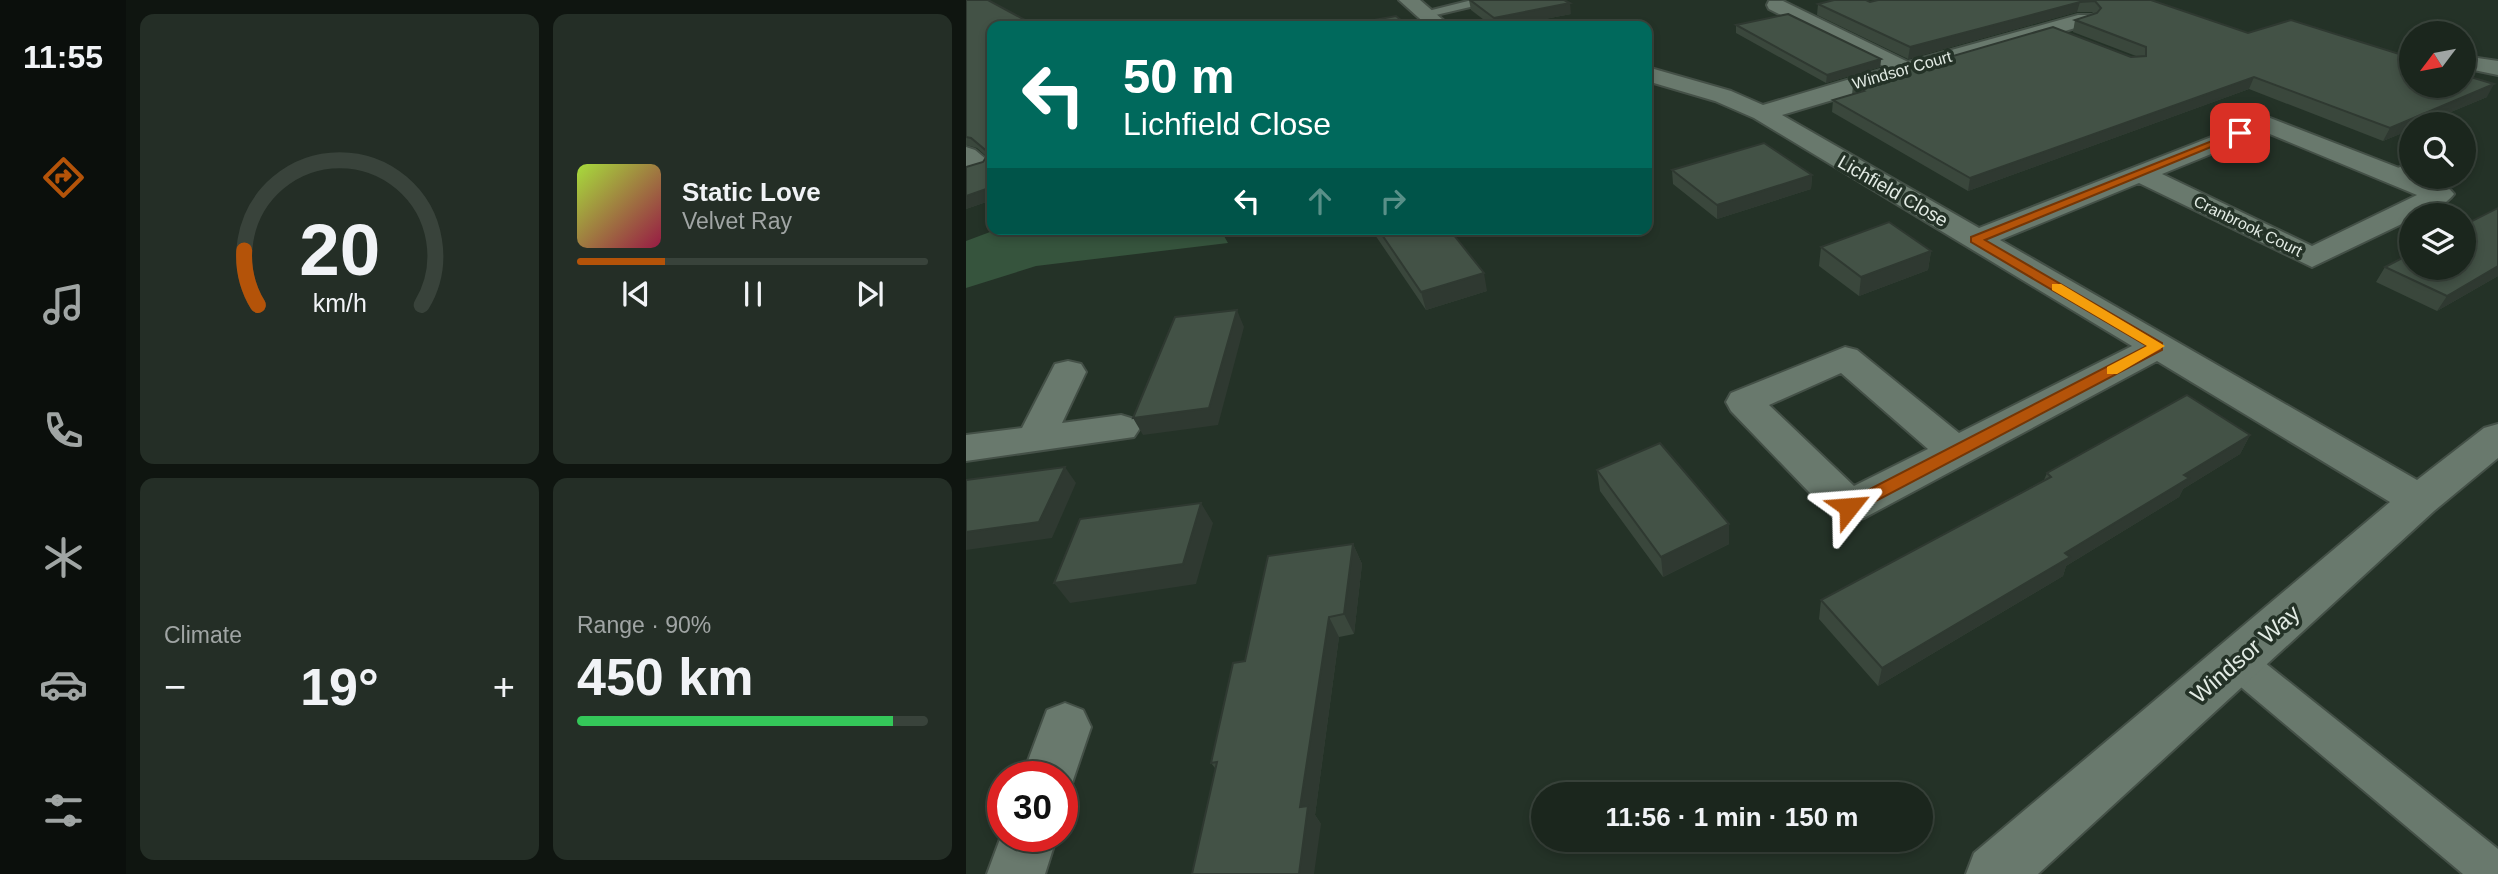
<!DOCTYPE html>
<meta charset="utf-8">
<style>
:root{--surface:#1b261d;--page:#242e26;--text:#f1f3f6;--muted:#a0a5a4;--line:#39433b;--accent:#b45309}
body{margin:0;font-family:Helvetica,sans-serif;background:var(--page);color:var(--text);height:100vh;display:flex;flex-direction:column;font-size:26px;white-space:nowrap}
*{box-sizing:border-box;margin:0}
p{font-size:23px;color:var(--muted)}
.icon{flex:none;width:38px;height:38px;fill:none;stroke:currentColor;stroke-width:2;stroke-linecap:round;stroke-linejoin:round}
.map{position:relative;flex:1;overflow:hidden}
.drawer{display:flex;flex-direction:column;gap:14px;padding:14px;background:#0f1510;width:840px}
.drawer>*{flex:none}
.top-card{position:absolute;left:21px;top:21px;width:665px;height:214px;border-radius:14px;box-shadow:0 4px 10px #0003,0 0 0 2px var(--line);background:#00695c;color:#fff;overflow:hidden}
.needle{width:46px;rotate:238deg}
.buttons{position:absolute;left:1433px;top:21px;display:grid;gap:14px}
.buttons a{display:grid;place-items:center;width:77px;height:77px;border-radius:50%;background:var(--surface);box-shadow:0 4px 10px #0003,0 0 0 2px var(--line);font-size:35px}
.speed{position:absolute;left:21px;top:761px;display:flex;gap:14px;font-size:35px;font-weight:700;text-align:center}
.speed>*{display:grid;place-content:center;width:91px;height:91px;border-radius:50%;background:var(--surface);box-shadow:0 4px 10px #0003,0 0 0 2px var(--line);line-height:1}
.speed .limit{border:10px solid #d22;background:#fff;color:#111}
.pin{position:absolute;display:grid;place-items:center;width:60px;height:60px;color:#fff;margin:-30px;border-radius:14px;box-shadow:0 4px 10px #0006}
.me{position:absolute;width:77px;margin:-38px;rotate:62deg;stroke-linejoin:round;filter:drop-shadow(0 0 5px #0008)}
.turn{display:flex;align-items:center;gap:24px;height:147px;padding:0 21px;font-size:32px}
.turn .icon{width:91px;height:91px;stroke-width:2.5}
.turn b{display:block;font-size:49px;line-height:60px}
.lanes{display:flex;align-items:center;height:66px;padding:0 21px;background:#0003;justify-content:center;gap:35px;direction:ltr}
.lanes .off{opacity:.35}
.big{font-size:52px;font-weight:700;line-height:1.1}
.drawer .widget{flex:1;display:flex;flex-direction:column;justify-content:center;gap:10px;min-width:0;padding:0 24px;border-radius:14px;background:var(--page)}
.drawer .dial{align-items:center;gap:0}
.dial svg{height:182px;overflow:visible;fill:none;stroke:var(--line);stroke-width:7;stroke-linecap:round;text-anchor:middle}
.dial text{fill:var(--text);stroke:none}
.song{display:flex;align-items:center;gap:21px}
.cover{width:84px;height:84px;border-radius:10px;background:linear-gradient(135deg,hsl(80 70% 55%),hsl(340 70% 35%))}
.played{height:7px;border-radius:4px;background:linear-gradient(90deg,var(--accent) 25%,var(--line) 25%)}
.keys{display:flex;justify-content:space-around;direction:ltr}
.heat{display:flex;justify-content:space-between;align-items:center;font-size:38px;direction:ltr}
.charge{height:10px;border-radius:5px;background:linear-gradient(90deg,#34c759 90%,var(--line) 0)}
.drawer .tiles{flex:1;display:grid;gap:14px;grid-template-columns:repeat(2,1fr)}
.trip{position:absolute;left:565px;top:782px;width:402px;height:70px;border-radius:35px;background:var(--surface);box-shadow:0 4px 10px #0003,0 0 0 2px var(--line);font-weight:700;line-height:70px;text-align:center}
main{display:flex;flex:1;min-height:0}
.tabs{display:flex;flex-direction:column;width:126px;justify-content:space-around;align-items:center;background:#0b0f0c;color:var(--muted)}
.tabs .icon{width:49px;height:49px}
.tabs .current{color:var(--accent)}
.tabs b{font-size:32px;color:var(--text)}
.map>svg:first-child{display:block}
.green{fill:#36543d}
.lines{fill:none;stroke-linecap:round;stroke-linejoin:round}
.service-casing{stroke:#445047;stroke-width:4}
.minor-casing{stroke:#445047;stroke-width:4}
.service{fill:#69796d;fill-rule:evenodd}
.minor{fill:#69796d;fill-rule:evenodd}
.wall{fill:#3a473c}
.shaded-wall{fill:#2f3931}
.building{fill:#435246;stroke:#2f3931;stroke-width:2}
.route{fill:#b45309;stroke:#753606;stroke-width:2}
.slow{fill:#f59e0b}
.labels{text-anchor:middle;dominant-baseline:central;stroke-width:7;stroke-linejoin:round;paint-order:stroke}
.far-street-label{font-size:16px;fill:#e2ebe4;stroke:#243227}
.street-label{font-size:19px;fill:#e2ebe4;stroke:#243227}
.near-street-label{font-size:23px;fill:#e2ebe4;stroke:#243227}
</style>
<main>
<nav class="tabs">
<b>11:55</b>
<svg class="icon current" aria-label="directions" viewBox="0 0 24 24"><path d="M12 3l9 9-9 9-9-9zM9 14v-3h6M13 9l2 2-2 2"/></svg>
<svg class="icon" aria-label="music" viewBox="0 0 24 24"><path d="M9 18V5l10-2v13"/><circle cx="6" cy="18" r="3"/><circle cx="16" cy="16" r="3"/></svg>
<svg class="icon" aria-label="phone" viewBox="0 0 24 24"><path d="M5 4h4l2 5-3 2q2 4 5 5l2-3 5 2v4C11 20 4 13 5 4z"/></svg>
<svg class="icon" aria-label="climate" viewBox="0 0 24 24"><path d="M12 3v18M4 7l16 10M4 17L20 7"/></svg>
<svg class="icon" aria-label="car" viewBox="0 0 24 24"><path d="M5 17H2v-5l4-1 3-4h7l3 4 3 1v5h-3M9 17h6M6 11h13"/><circle cx="7" cy="17" r="2"/><circle cx="17" cy="17" r="2"/></svg>
<svg class="icon" aria-label="filters" viewBox="0 0 24 24"><path d="M4 7h16M4 17h16"/><circle cx="9" cy="7" r="2"/><circle cx="15" cy="17" r="2"/></svg>
</nav>
<section class="drawer">
<div class="tiles">
<div class="widget dial"><svg viewBox="0 0 100 80">
<path d="M14 69A42 42 0 1 1 86 69"/>
<path d="M14 69A42 42 0 0 1 8 45" stroke="#b45309"/>
<text x="50" y="56" font-size="32" font-weight="700">20</text>
<text x="50" y="72" font-size="11">km/h</text>
</svg></div>
<div class="widget">
<div class="song"><i class="cover"></i><div><b>Static Love</b><p>Velvet Ray</p></div></div>
<div class="played"></div>
<div class="keys"><svg class="icon" aria-label="previous" viewBox="0 0 24 24"><path d="M18 5L8 12l10 7zM5 5v14"/></svg><svg class="icon" aria-label="pause" viewBox="0 0 24 24"><path d="M8 5v14M16 5v14"/></svg><svg class="icon" aria-label="next" viewBox="0 0 24 24"><path d="M6 5l10 7-10 7zM19 5v14"/></svg></div>
</div>
<div class="widget"><p>Climate</p>
<div class="heat"><a>−</a><b class="big">19°</b><a>+</a></div>
</div>
<div class="widget"><p>Range · 90%</p><b class="big">450 km</b><div class="charge"></div></div>
</div>
</section>
<div class="map">
<svg width="1532" height="874" viewBox="0 0 1532 874">
<rect width="100%" height="100%" fill="#243227"/>
<path class="green" d="M32,229H254L262,243L70,266L0,288V241Z"/>
<g class="lines">
<defs>
<path id="service" d="M506,0H534L457,18L450,14Z
M1446,161V174L1428,181L1418,175Z
M1270,646L1283,650L1532,849V874H1497L1257,672L1252,661L1257,650Z"/>
<path id="minor" d="M433,0H454L484,26H462Z
M803,1H817L942,62L1112,15H1126L1129,19L1126,23L816,115L1013,228L1299,116L1446,173V177C1459,177 1480,183 1488,194C1480,205 1459,215 1446,215V219L1346,267L1173,183L1034,240L1451,480L1518,428L1532,424V458L1468,511L1072,874H1000L1008,853L1424,502L1191,361L898,518L883,522L868,518L765,411L760,402L765,393L879,347L891,350L993,433L1166,346L788,118L749,101L681,81V67L765,91L797,105L921,68L803,9L801,5ZM1299,132L1451,195L1346,246L1196,174ZM875,373L962,449L888,486L803,405Z
M1498,56L1532,61V75L1498,68Z
M0,147L9,150L26,164L22,170L0,177Z
M102,361L115,364L120,372L96,423L155,415L168,419L174,428L168,437L0,461V435L56,428L89,364Z
M99,703L117,710L125,727L102,795L96,797V777H56L81,710Z
M37,831V836H91L79,874H21Z"/>
</defs>
<use href="#service" class="service-casing"/>
<use href="#minor" class="minor-casing"/>
<use href="#service" class="service"/>
<use href="#minor" class="minor"/>
</g>
<path class="wall" d="M0,0L26,26V200L0,209L17,162L21,157L11,148L0,145Z
M503,0L605,14L542,26H526L505,10Z
M1185,0L1282,33L1521,97L1456,124H1446V129L1417,141L1283,89L1002,191L866,112L867,100L886,95L887,85L1170,56L1107,32L1109,20L1128,14L1126,12H1111L942,59L851,15L852,4L904,2Z
M770,25L915,59L914,67L860,83L770,33Z
M706,170L846,175L845,189L751,219L707,184Z
M1532,208V276L1471,311L1410,282L1419,267Z
M405,229H483L521,291L460,310Z
M855,247L965,251L962,270L893,296L853,266Z
M1284,435L1274,454L1217,489L1213,497L1100,566L1097,576L912,686L853,619L855,600L1078,480L1081,473Z
M631,470L763,544L697,577L634,491Z
M387,544L396,564L388,634L373,637L349,815L355,824L249,768L245,763Z"/>
<path class="shaded-wall" d="M1114,2L1111,12L942,59L944,47Z
M604,3L605,14L542,26H529L528,18Z
M915,59L914,67L860,83L861,75Z
M1288,77L1283,89L1002,191L1004,178Z
M1528,84L1521,97L1456,124H1446V129L1417,141L1424,128Z
M846,175L845,189L751,219V205Z
M26,187V200L0,209V196Z
M965,251L962,270L893,296L895,277Z
M1532,266V276L1471,311L1481,296Z
M518,273L521,291L460,310L455,292Z
M271,310L278,327L252,425L177,435L167,418Z
M1284,435L1274,454L1217,489L1213,497L1100,566L1097,576L912,686L916,668L1099,553L1218,475Z
M99,467L110,483L86,538L0,550V532Z
M235,503L247,523L230,584L104,603L88,583Z
M763,524V544L697,577L695,557Z
M387,544L396,564L388,634L378,614Z
M363,617L373,637L349,815L355,824L348,874H333L334,807Z"/>
<path class="building" d="M0,0H22L70,26H26V187L0,196V167L17,162L23,153L5,138L0,137Z
M504,0H598L604,3L528,18Z
M868,0H900L904,2L912,0H1185L1282,33L1325,20L1446,58V86H1498V75L1528,84L1424,128L1288,77L1004,178L867,100L898,91L887,85L1087,27L1165,57L1180,56V47L1109,20L1131,13L1135,8L1129,1L1114,2L944,47L852,4Z
M822,14L915,59L861,75L770,25Z
M430,16L442,26H375Z
M798,143L846,175L751,205L706,170Z
M1532,208V266L1481,296L1419,267L1446,253V268H1498V225Z
M923,222L965,251L895,277L855,247Z
M412,229H483L518,273L455,292Z
M271,310L243,408L167,418L209,317Z
M1221,395L1284,435L1218,475L1223,478L1099,553L1104,557L916,668L855,600L1085,477L1081,473Z
M694,443L763,524L695,557L631,470Z
M99,467L73,522L0,532V480Z
M235,503L217,564L88,583L114,519Z
M387,544L378,614L363,617L334,807L342,806L333,874H226L251,762L245,763L267,663L279,661L302,556Z"/>
<path class="route" d="M1271,131L1279,133L1019,240L1196,343V350L889,512H877L875,507L877,503L1181,346L1005,242V237Z"/>
<path class="slow" d="M1086,284H1095L1199,346L1151,374H1141V367L1181,346L1086,290Z"/>
<g class="labels">
<g class="far-street-label">
<text transform="translate(936 70) rotate(-16)">Windsor Court</text>
<text transform="translate(1282 226) rotate(26)">Cranbrook Court</text>
</g>
<g class="street-label">
<text transform="translate(927 191) rotate(30)">Lichfield Close</text>
</g>
<g class="near-street-label">
<text transform="translate(1279 654) rotate(-41)">Windsor Way</text>
</g>
</g>
</svg>
<div class="buttons">
<a><svg class="needle" viewBox="-14 -14 28 28"><path d="M0-13l5 13h-10z" fill="#e53935"/><path d="M0 13l5-13h-10z" fill="#a0a5a4"/></svg></a>
<a><svg class="icon" aria-label="search" viewBox="0 0 24 24"><circle cx="10" cy="10" r="6"/><path d="M15 15l6 6"/></svg></a>
<a><svg class="icon" aria-label="layers" viewBox="0 0 24 24"><path d="M12 4l9 5-9 5-9-5zM3 14l9 5 9-5"/></svg></a>
</div>
<div class="speed"><div class="limit">30</div></div>
<div class="pin" style="left:1274px;top:133px;background:#d93025"><svg class="icon" aria-label="arrive" viewBox="0 0 24 24"><path d="M6 21V4h12l-3 4 3 4H6"/></svg></div>
<svg class="me" style="left:883px;top:507px" viewBox="-20 -20 40 40"><path d="M0-17L14 15 0 8-14 15z" fill="#b45309" stroke="#fff" stroke-width="4"/></svg>
<div class="trip">11:56 · 1 min · 150 m</div>
<div class="top-card">
<div class="turn"><svg class="icon" aria-label="left" viewBox="0 0 24 24"><path d="M17 20v-9H6M10 6l-5 5 5 5"/></svg><div><b>50 m</b>Lichfield Close</div></div>
<div class="lanes"><svg class="icon" aria-label="left" viewBox="0 0 24 24"><path d="M17 20v-9H6M10 6l-5 5 5 5"/></svg><svg class="icon off" aria-label="ahead" viewBox="0 0 24 24"><path d="M12 20V5M6 11l6-6 6 6"/></svg><svg class="icon off" aria-label="right" viewBox="0 0 24 24"><path d="M7 20v-9h11M14 6l5 5-5 5"/></svg></div>
</div>
</div>
</main>
